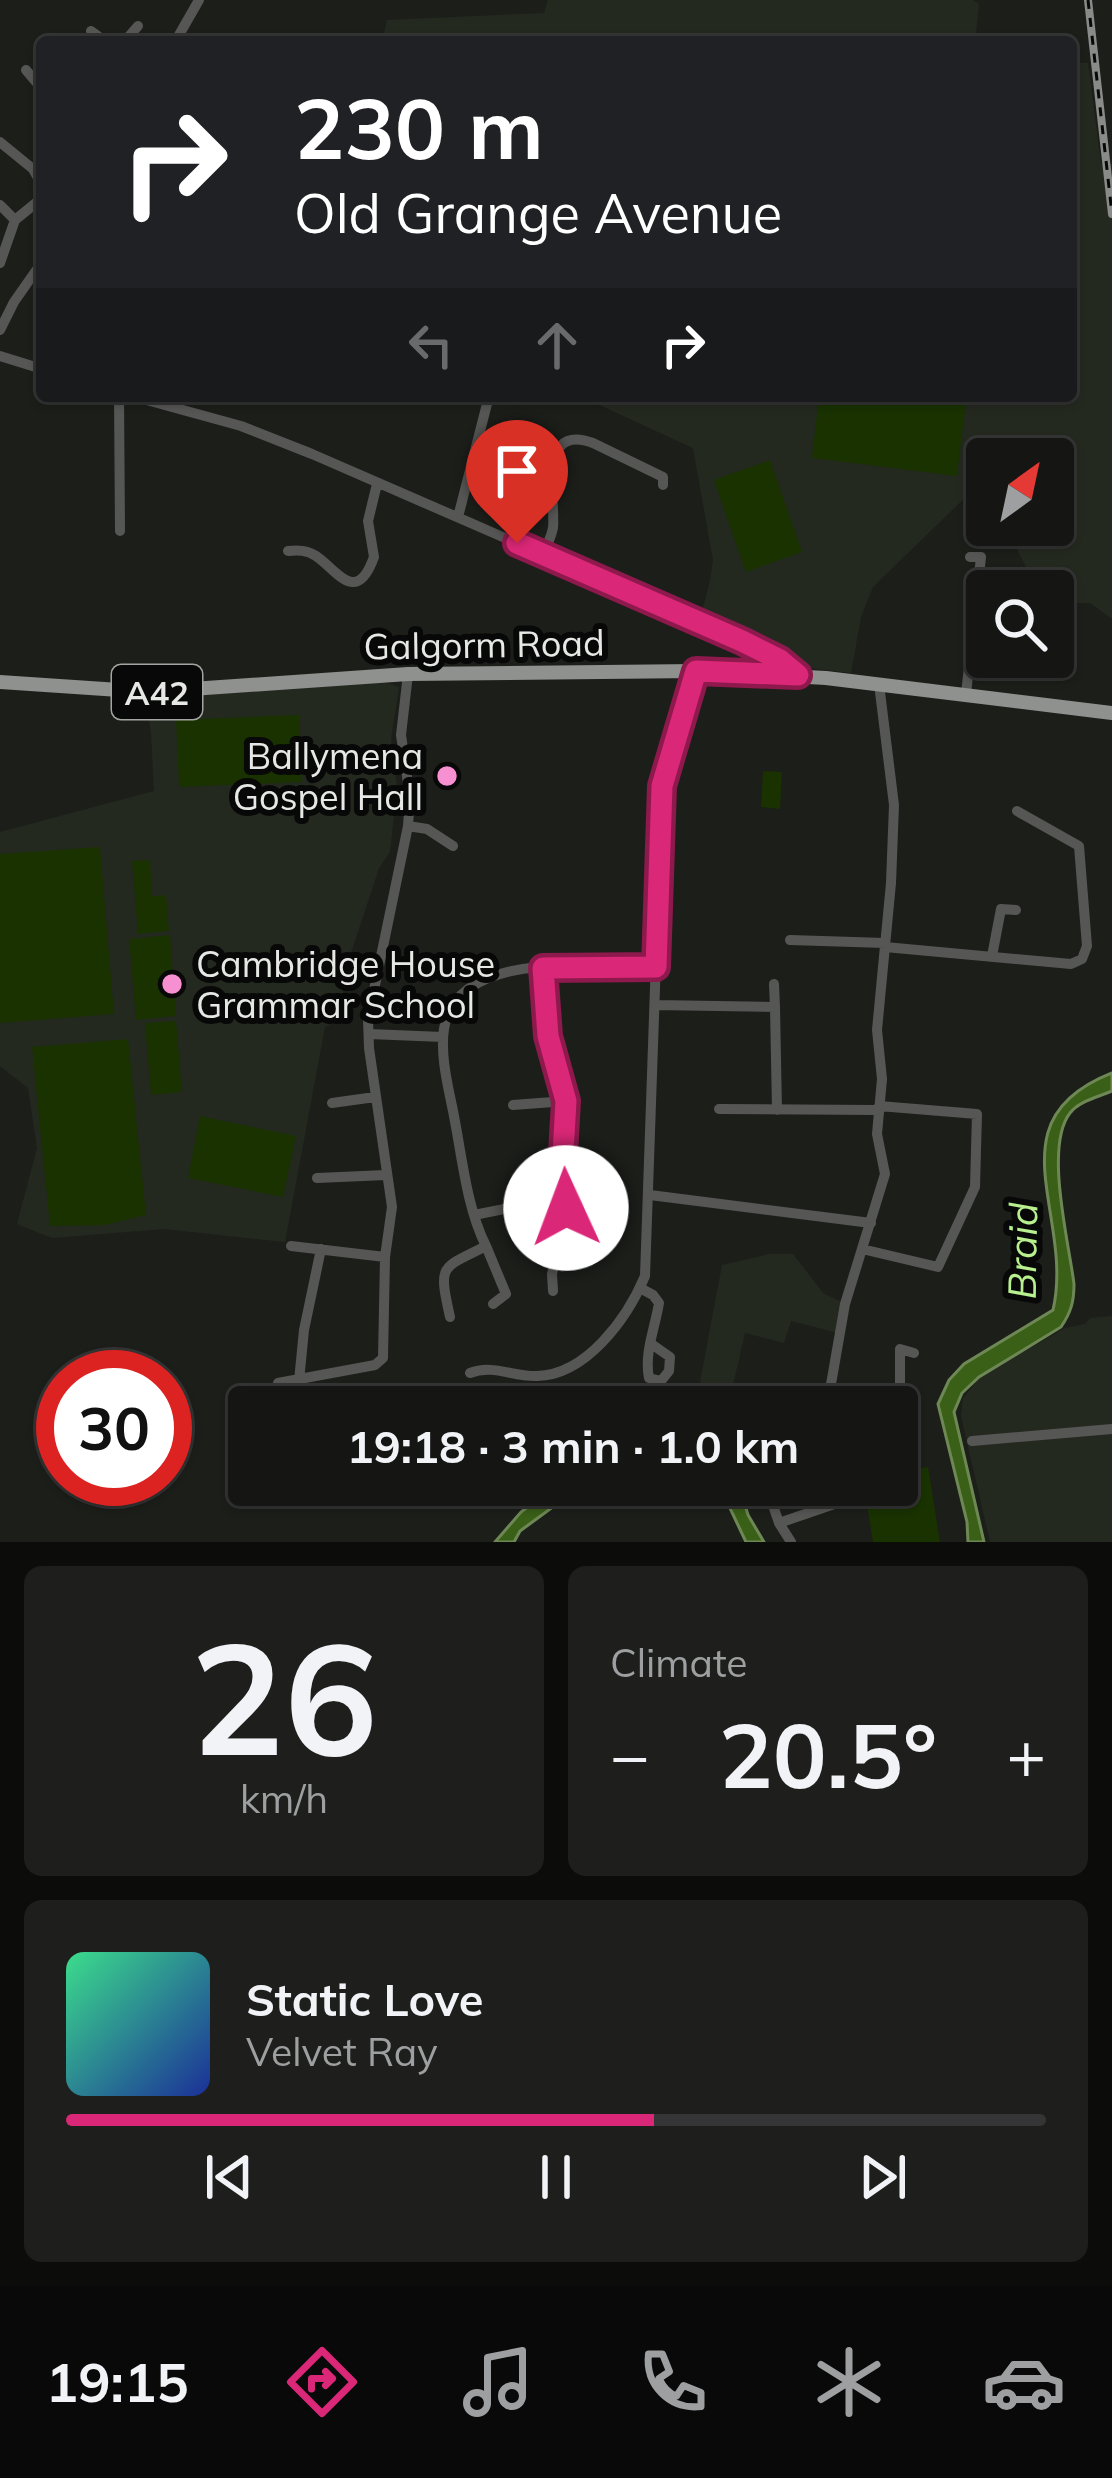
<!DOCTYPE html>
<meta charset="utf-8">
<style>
:root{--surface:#151614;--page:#1e1f1d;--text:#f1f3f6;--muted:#9d9fa0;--line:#343534;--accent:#db2777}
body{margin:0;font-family:Mulish,sans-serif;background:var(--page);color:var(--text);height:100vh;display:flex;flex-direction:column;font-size:45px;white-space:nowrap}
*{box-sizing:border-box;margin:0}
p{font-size:39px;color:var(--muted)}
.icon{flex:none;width:66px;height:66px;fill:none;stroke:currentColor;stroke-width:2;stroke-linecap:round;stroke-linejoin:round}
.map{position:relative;height:1542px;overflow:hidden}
.sheet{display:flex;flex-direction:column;gap:24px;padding:24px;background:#0c0c0b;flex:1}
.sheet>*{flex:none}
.hud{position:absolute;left:36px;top:36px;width:1041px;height:366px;border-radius:12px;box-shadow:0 3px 9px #0004,0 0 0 3px var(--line);background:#202124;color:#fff;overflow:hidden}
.needle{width:78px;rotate:33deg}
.controls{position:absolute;left:966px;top:438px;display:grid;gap:24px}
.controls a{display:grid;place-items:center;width:108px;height:108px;border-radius:12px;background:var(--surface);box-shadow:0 3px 9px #0004,0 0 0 3px var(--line);font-size:60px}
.speed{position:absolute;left:36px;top:1350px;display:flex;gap:24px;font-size:60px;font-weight:700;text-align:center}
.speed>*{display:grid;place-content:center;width:156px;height:156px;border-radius:50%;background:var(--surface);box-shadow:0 3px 9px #0004,0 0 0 3px var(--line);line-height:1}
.speed .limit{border:18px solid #d22;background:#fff;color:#111}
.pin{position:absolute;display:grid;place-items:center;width:102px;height:102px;color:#fff;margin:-123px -51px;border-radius:50% 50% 50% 0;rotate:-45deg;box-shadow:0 0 12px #0007}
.pin .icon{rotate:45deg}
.me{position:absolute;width:132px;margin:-66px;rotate:358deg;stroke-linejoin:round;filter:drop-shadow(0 0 9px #0008)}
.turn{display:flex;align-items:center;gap:42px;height:252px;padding:0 60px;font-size:54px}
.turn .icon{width:156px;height:156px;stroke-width:2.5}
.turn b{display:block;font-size:84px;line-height:102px}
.lanes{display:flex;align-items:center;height:114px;padding:0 60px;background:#0003;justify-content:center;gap:60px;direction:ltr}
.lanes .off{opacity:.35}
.big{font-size:90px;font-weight:700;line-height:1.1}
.sheet .widget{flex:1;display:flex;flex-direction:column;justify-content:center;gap:18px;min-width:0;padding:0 42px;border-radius:18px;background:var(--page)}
.sheet .dial{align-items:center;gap:0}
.dial b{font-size:156px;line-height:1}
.song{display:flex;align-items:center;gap:36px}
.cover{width:144px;height:144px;border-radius:18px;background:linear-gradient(135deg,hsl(150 70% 55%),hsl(230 70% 35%))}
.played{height:12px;border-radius:6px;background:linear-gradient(90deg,var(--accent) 60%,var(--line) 60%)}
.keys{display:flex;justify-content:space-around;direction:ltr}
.heat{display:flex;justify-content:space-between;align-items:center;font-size:66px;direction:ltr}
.sheet .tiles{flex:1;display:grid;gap:24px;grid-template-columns:1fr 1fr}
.widget:last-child{grid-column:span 2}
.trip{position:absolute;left:228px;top:1386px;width:690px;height:120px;border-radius:12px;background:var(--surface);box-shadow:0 3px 9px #0004,0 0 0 3px var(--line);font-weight:700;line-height:120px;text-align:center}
.menu{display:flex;height:192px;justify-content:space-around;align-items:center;background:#080908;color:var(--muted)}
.menu .icon{width:84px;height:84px}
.menu .selected{color:var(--accent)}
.menu b{font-size:54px;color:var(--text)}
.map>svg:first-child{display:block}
.built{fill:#242920}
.green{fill:#193200}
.water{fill:#3a5f17;stroke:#6e8855;stroke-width:3}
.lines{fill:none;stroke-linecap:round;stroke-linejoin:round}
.minor{stroke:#565755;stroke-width:10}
.major{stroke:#8e918d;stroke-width:14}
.rail-casing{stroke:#898b88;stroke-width:8}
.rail{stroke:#070807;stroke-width:3;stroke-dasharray:9;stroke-linecap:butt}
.route-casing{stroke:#8e194d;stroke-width:30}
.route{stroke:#db2777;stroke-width:21}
.poi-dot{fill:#f690d0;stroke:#070807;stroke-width:4.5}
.labels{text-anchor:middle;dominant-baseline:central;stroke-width:12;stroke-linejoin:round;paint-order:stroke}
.shield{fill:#070807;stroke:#a3a5a2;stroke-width:3}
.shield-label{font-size:33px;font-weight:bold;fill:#e6e8e5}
.street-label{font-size:36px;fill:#e6e8e5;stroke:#070807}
.poi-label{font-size:36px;fill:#e6e8e5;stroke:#070807;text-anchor:end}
.water-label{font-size:39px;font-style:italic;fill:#b9f08f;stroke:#070807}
</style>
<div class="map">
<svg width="1112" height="1542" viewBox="0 0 1112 1542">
<rect width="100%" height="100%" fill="#1c1e1a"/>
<path class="built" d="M548,0H973L979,4L975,42H382L387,20L544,13Z
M1071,62L1088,63L1101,164H1112V619L1090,603H1053V591H1038L1005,525H1053V459H987V489L976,487L873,587L861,617L851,673L800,667L697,617L701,615L710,581L713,560L693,448L580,396H1071Z
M380,681L399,687L391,739L397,788L390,852L379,868L349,959L338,1020L325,1027L285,1242L164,1229L52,1238L17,1224L37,1148L28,1088L0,1066V832L154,791L151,732L145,700Z
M770,1254H793L824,1294L842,1302L838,1333L791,1321L784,1343L745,1333L731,1394L713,1407H688L694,1405L699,1387L722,1265Z
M1112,1316V1542H990L961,1416L963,1398L981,1376L1065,1328L1085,1324L1090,1318Z"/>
<path class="green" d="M819,396H932L966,400L957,476L812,458Z
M770,460L802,552L746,572L714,480Z
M299,715L302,782L179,787L176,720Z
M763,771L782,772L780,809L761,807Z
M100,847L114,1014L0,1023V854Z
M150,860L152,896L166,895L169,931L138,934L132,861Z
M170,935L176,1016L136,1020L129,939Z
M176,1021L182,1092L151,1095L145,1023Z
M128,1039L146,1215L105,1225L50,1226L32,1047Z
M200,1116L296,1136L283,1197L188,1178Z
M928,1467L940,1542H873L864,1485H897V1472Z"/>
<path class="water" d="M1112,1073V1091C1098,1097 1079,1101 1070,1113C1044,1146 1069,1243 1074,1284C1074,1302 1071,1312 1061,1327L979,1377L962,1393L954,1412L984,1542H968L967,1522L938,1404L949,1380L964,1364L1053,1310C1075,1215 990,1121 1112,1073Z
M556,1485H583L520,1531L514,1542H495L521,1512Z
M719,1485H739L748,1515L764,1542H746Z"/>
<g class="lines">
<path class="minor" d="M91,31L106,42
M124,42L138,26
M175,42L199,0
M26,70L42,89
M0,142L33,169L42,185
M0,205L15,220
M0,263L15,220L42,198
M0,330L14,302L42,262
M0,356L42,369
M119,396L120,531
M132,396L241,426L312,454L742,641L780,660L798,675
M458,517L488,400
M288,551C298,550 307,550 316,556C336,569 356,607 374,557L368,521L377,484
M542,555C547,546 551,537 553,528C556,501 536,422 593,443L663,477V485
M966,694L981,557H970
M408,826L427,829L453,846
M790,940L885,943
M885,947L1071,964L1082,959L1087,946L1079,846L1017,811
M992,956L1001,909L1016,910
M543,968L547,1036L566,1101L562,1171L566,1217L552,1274L553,1291
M774,984L775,1007
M655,1005L775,1007L777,1110
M369,1034L443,1037
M332,1103L375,1097
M513,1105L566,1101
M719,1109L878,1110
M317,1178L386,1175
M650,1195L871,1223
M474,1215L564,1197
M291,1246L385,1257
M486,1246C466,1206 462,1155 453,1111C448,1086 440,1055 444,1029C457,947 595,968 656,967
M862,1249L938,1267L975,1187L977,1114L879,1106
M640,1288L653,1295L659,1303C655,1328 644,1353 649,1378L661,1381L669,1371L670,1357L650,1343
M450,1317C438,1263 441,1269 486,1246L506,1294L493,1304
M470,1373C493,1364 513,1377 537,1376C586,1375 627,1319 645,1276L662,786L696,671
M299,1381L304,1330L321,1249
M278,1383L375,1365L383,1358L385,1257L392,1207L369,1048L368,1019L408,826L410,797L401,735L408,674
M827,1407L845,1304L885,1174L877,1134L882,1079L877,1030L891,883L894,805L879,684
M897,1427L906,1420L900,1397V1349L914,1353
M972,1441L1112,1429
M766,1485L779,1523L791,1542
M779,1523L852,1498"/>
<path class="major" d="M0,682L149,692L408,674L696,671L826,678L1112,713"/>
<defs>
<path id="rail" d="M1088,0L1112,214"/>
</defs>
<use href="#rail" class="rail-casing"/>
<use href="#rail" class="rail"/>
</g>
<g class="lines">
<defs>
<path id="route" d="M517,543L742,641L780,660L798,675L696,671L662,786L656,967L543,968L548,1036L566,1101L562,1171L566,1208"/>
</defs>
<use href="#route" class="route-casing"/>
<use href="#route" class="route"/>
</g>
<g class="poi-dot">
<circle cx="447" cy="776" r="12"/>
<circle cx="172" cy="984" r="12"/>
</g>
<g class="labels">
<rect class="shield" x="112" y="665" width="90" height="54" rx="9"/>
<g class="shield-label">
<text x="157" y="692">A42</text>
</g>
<g class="street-label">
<text transform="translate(484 644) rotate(-1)">Galgorm Road</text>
</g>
<g class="poi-label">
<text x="423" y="755">Ballymena<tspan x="423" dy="41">Gospel Hall</tspan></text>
<text x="196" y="963" text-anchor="start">Cambridge House<tspan x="196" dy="41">Grammar School</tspan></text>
</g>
<g class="water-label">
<text transform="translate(1022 1251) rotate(-89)">Braid</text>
</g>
</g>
</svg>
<div class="controls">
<a><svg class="needle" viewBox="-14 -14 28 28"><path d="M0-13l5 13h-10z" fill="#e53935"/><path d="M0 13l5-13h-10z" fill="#9d9fa0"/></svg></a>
<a><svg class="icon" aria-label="search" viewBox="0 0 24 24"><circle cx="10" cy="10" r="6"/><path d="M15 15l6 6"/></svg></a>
</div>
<div class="speed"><div class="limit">30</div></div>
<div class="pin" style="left:517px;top:543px;background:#d93025"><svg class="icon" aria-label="arrive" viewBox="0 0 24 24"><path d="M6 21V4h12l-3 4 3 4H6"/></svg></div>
<svg class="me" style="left:566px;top:1208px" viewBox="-20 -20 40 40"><circle r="19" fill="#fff"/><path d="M0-13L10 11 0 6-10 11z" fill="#db2777"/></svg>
<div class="trip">19:18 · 3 min · 1.0 km</div>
<div class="hud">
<div class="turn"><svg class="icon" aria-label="right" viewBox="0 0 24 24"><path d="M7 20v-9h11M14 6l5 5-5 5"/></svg><div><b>230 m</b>Old Grange Avenue</div></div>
<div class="lanes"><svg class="icon off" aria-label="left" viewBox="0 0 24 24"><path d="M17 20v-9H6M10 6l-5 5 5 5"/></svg><svg class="icon off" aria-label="ahead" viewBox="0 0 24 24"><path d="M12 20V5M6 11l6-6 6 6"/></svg><svg class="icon" aria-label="right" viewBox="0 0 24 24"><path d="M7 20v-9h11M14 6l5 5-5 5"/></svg></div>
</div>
</div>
<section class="sheet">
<div class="tiles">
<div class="widget dial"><b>26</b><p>km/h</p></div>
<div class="widget"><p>Climate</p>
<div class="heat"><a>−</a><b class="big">20.5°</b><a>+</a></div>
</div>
<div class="widget">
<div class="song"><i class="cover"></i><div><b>Static Love</b><p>Velvet Ray</p></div></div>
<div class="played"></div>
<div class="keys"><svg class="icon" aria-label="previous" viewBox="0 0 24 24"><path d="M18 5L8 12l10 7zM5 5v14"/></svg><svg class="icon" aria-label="pause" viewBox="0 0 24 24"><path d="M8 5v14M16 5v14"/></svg><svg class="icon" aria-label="next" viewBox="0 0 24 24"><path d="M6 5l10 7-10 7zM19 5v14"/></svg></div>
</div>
</div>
</section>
<nav class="menu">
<b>19:15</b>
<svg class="icon selected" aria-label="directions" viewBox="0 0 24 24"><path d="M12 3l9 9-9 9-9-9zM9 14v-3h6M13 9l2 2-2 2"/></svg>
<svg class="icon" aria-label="music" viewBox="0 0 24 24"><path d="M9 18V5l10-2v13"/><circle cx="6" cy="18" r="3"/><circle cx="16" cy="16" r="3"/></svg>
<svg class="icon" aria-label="phone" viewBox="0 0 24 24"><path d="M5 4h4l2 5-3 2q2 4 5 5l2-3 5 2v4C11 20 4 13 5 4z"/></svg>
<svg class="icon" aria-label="climate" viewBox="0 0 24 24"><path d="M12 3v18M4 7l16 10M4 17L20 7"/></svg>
<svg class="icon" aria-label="car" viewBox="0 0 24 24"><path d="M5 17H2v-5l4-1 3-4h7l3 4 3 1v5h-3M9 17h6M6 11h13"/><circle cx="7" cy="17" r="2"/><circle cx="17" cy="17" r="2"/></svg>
</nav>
